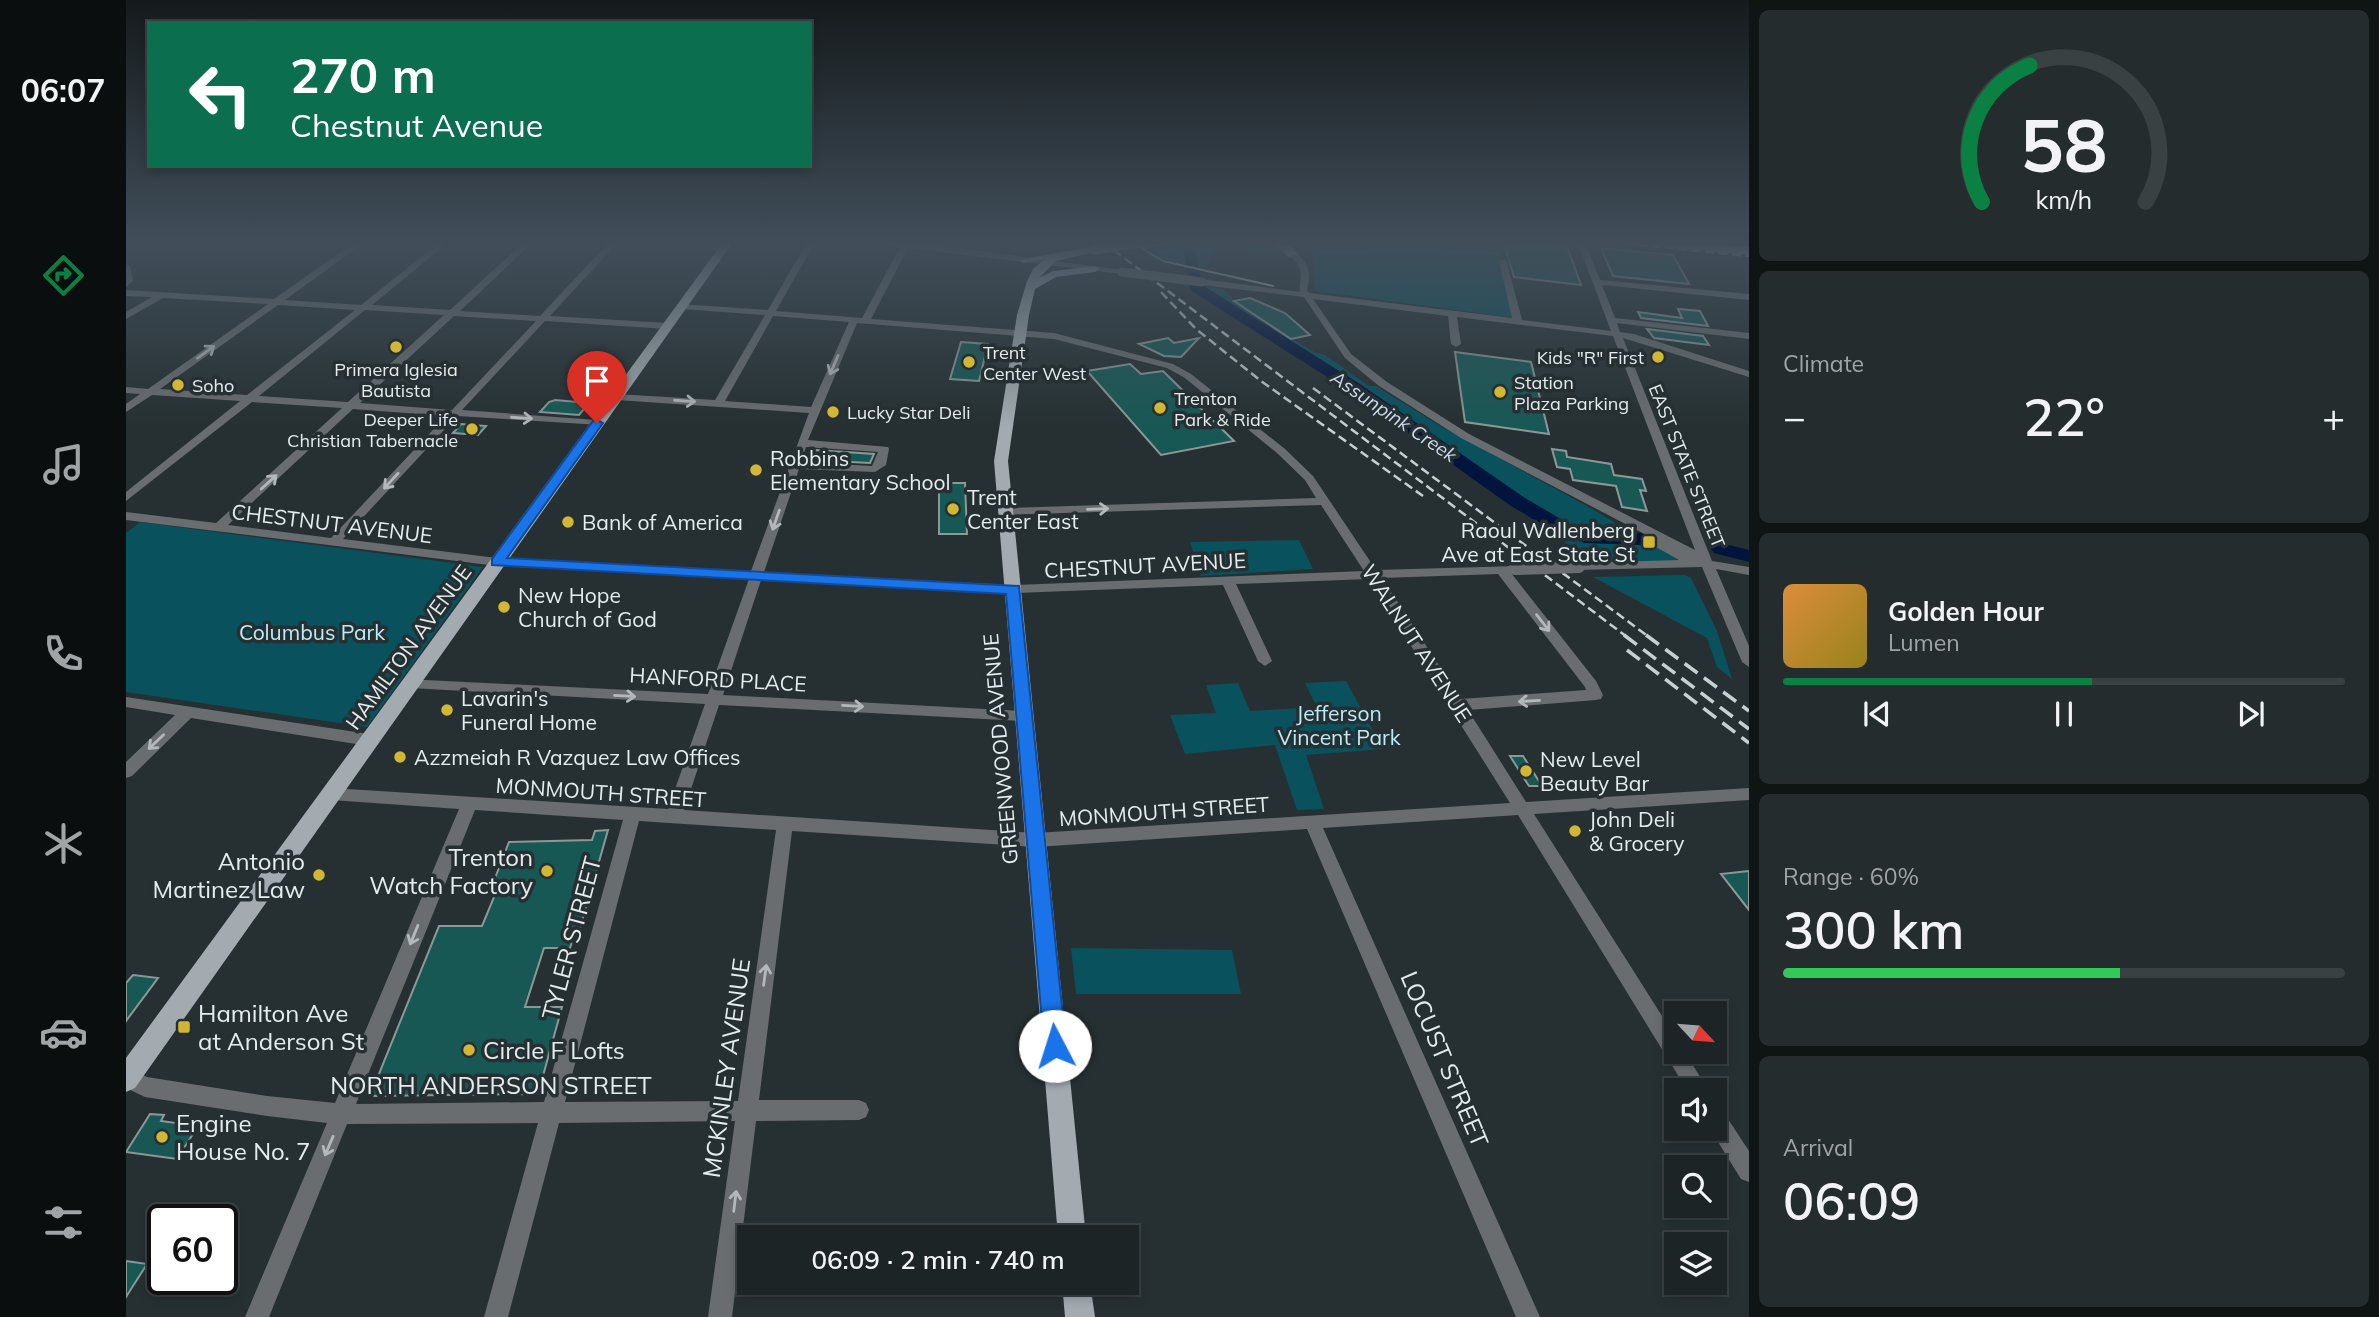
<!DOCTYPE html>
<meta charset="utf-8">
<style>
:root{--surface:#1c2426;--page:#252c2e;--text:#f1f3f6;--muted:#a0a4a7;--line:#3a4143;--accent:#0b8043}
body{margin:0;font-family:Mulish,sans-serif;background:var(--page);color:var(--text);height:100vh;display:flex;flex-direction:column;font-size:26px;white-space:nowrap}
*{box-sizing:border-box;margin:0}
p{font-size:23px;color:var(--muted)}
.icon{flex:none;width:38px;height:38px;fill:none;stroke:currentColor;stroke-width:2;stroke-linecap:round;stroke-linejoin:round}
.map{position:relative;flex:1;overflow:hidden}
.drawer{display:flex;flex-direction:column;gap:10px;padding:10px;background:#0f1415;width:630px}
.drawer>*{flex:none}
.guide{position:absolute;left:21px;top:21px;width:665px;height:147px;border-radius:0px;box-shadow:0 4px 10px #0003,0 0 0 2px var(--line);background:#0b6e4f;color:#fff;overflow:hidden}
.needle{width:46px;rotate:116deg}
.fabs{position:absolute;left:1538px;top:1001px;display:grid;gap:14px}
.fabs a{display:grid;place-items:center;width:63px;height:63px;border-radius:0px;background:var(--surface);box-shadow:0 4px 10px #0003,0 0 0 2px var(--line);font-size:35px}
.speed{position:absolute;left:21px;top:1204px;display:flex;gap:14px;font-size:35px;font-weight:700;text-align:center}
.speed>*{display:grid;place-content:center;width:91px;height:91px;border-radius:50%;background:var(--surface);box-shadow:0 4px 10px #0003,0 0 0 2px var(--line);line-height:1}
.speed .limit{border:4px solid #111;border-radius:10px;background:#fff;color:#111}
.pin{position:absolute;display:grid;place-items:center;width:60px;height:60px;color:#fff;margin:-72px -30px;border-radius:50% 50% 50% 0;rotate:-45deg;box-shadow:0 0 7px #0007}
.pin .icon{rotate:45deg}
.me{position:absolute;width:77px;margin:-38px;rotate:355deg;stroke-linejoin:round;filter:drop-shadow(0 0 5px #0008)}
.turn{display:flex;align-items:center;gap:24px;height:147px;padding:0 28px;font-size:32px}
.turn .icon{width:91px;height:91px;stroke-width:2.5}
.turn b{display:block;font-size:49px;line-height:60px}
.big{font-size:52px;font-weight:600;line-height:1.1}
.drawer .tile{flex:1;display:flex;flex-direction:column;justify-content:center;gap:10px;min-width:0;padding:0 24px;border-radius:10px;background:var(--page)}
.drawer .dial{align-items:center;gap:0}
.dial svg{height:182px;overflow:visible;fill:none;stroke:var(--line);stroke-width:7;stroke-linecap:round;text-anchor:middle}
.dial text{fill:var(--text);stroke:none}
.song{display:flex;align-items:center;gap:21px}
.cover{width:84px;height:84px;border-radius:10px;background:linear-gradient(135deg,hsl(30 70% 55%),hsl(50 70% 35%))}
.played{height:7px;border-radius:4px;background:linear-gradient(90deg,var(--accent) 55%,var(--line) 55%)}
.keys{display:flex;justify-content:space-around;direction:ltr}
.heat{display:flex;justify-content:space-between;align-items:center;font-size:38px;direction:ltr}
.charge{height:10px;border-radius:5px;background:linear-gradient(90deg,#34c759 60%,var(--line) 0)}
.trip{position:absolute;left:611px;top:1225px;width:402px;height:70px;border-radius:0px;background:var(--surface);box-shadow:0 4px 10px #0003,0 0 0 2px var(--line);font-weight:600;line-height:70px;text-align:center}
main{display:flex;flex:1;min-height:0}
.dock{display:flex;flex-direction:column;width:126px;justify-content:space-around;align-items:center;background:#0b0e0f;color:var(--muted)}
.dock .icon{width:49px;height:49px}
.dock .on{color:var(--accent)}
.dock b{font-size:32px;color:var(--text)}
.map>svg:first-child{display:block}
.green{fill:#09515d}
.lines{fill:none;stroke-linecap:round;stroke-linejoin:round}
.river{fill:#00143e;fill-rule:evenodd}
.building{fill:#175855;stroke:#8b9896;stroke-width:2}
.minor{fill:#696d70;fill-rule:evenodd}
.major{fill:#a3abb1;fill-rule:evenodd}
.highway{fill:#bac4cb;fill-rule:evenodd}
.tram{stroke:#c7cfd0;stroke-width:2}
.rail-far1{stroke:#c7cfd0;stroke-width:2.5;stroke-dasharray:9 4.5;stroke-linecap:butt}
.rail{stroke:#c7cfd0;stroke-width:3.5;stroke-dasharray:16 8;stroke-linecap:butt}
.minor-bridge-far1{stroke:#696d70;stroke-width:9}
.minor-bridge{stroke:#696d70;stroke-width:12}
.major-bridge{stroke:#a3abb1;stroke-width:11}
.oneway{stroke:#b3b9bb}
.route{fill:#1a73e8;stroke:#114b97;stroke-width:2}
.poi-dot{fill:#d2b635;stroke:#263032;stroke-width:2.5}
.labels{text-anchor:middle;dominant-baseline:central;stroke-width:7;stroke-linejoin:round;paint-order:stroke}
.far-poi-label{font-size:18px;fill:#e5eced;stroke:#263032;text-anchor:start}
.far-street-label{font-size:18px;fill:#e5eced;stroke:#263032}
.far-water-label{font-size:19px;font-style:italic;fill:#d0dbed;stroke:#263032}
.poi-label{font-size:21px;fill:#e5eced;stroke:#263032;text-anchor:start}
.street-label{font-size:21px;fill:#e5eced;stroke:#263032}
.park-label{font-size:21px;fill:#b9edf8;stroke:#263032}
.near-poi-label{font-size:24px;fill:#e5eced;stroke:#263032;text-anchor:start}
.near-street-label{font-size:24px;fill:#e5eced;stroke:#263032}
</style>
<main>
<nav class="dock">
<b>06:07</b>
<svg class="icon on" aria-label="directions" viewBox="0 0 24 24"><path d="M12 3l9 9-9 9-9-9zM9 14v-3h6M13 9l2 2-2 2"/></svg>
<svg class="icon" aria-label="music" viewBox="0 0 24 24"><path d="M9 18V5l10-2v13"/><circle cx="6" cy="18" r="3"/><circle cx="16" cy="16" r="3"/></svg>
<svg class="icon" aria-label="phone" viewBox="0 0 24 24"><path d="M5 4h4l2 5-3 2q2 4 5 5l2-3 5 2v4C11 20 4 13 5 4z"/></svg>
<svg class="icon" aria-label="climate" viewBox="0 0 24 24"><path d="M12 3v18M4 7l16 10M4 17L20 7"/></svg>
<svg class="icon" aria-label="car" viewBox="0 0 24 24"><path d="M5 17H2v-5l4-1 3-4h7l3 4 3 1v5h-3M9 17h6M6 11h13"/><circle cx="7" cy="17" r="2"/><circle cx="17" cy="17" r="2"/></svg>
<svg class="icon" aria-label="filters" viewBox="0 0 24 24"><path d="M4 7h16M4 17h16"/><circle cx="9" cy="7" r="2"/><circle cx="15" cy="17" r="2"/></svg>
</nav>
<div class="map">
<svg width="1623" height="1317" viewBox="0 0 1623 1317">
<rect width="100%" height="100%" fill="#263032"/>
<path class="green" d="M1072,242H1136L1156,254L1087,246L1082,265L1077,268L1042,261L1026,253V251Z
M1239,242L1372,252L1390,318L1189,291L1186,248L1241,251Z
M1054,283L1099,290L1108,301L1138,321L1123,324Z
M1149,328L1188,352L1199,355L1243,386H1250L1316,427L1459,505L1556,562L1449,565L1437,554L1440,537L1392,508L1212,380L1134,331Z
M14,522L357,567L241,727L0,692V533Z
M1173,540L1187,569L1075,576L1064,542Z
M1559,575L1565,578L1591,631L1606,679L1591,667L1581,638L1467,577Z
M1220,681L1257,749L1180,755L1198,809L1171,810L1149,745L1059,754L1044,715L1090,713L1080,685L1112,683L1124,711L1191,707L1179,683Z
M945,948L1106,950L1115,994H950Z"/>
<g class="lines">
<path class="river" d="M1057,242L1068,244L1076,285L1234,384L1399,498L1445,525L1462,531L1514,533L1521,535L1524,539L1521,543L1514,545L1459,543L1431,533L1385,506L1222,390L1064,290Z
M1595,543L1623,550V562L1588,553L1585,549L1588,545Z"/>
</g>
<path class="building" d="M1377,242L1441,246L1455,285L1388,277Z
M1475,248L1547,255L1563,284L1487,276Z
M1124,298L1159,313L1184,335L1165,339L1108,301Z
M1552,309L1574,311L1582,326L1515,318L1512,312L1556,318Z
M1521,329L1577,336L1583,345L1528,338Z
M1042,338L1048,343L1073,338L1055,357L1038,356L1013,344Z
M835,342L862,344L853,381L824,379Z
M1329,352L1405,362L1423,434L1339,422Z
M1004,364L1015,374L1037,371L1108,441L1035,455L961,371Z
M429,400L463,403L453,415L414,412L423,402Z
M335,424L360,426L352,435L327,433Z
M1426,449L1440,451L1441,457L1485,464L1488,475L1516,479L1520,491L1514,490L1521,511L1496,507L1490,486L1447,480L1444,469L1431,467Z
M690,450L748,454L744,463L687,460Z
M813,483H839L841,534H813Z
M1384,756H1397L1416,786H1403Z
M482,830L453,932L449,933L444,948H418L399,1007H436L412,1094L244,1096L313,926H356L371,890L364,891L383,842L466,840L469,831Z
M1623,871V910L1595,874Z
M7,975L32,978L0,1021V983Z
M24,1114L38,1115L35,1121L72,1126L51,1159L0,1152Z
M0,1261L21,1264L0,1297Z"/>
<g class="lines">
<path class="minor" d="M229,242H239L159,300L235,305L314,242H323L246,305L324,310L398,242H407L334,311L414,316L483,242H492L424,316L541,323L546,326L541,329L419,321L336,410L471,420L475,421V425L331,416L217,539L371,558L625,571L683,413L491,400L486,397L491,394L589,400L639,315L556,309L553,308V304L642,310L681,242H689L650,311L736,318L774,247L749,242H785L996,270L1000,272L996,274L782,248L745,319L928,333L1047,364L1065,374L1159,449L1187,476L1250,570L1392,566L1394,569L1392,572L1385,573L1470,681L1477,695L1475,699L1470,700L1342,710L1400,802L1623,788V800L1408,814L1550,1038V1052H1559L1582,1090H1561L1392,815L1197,828L1414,1317H1390L1181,829L910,847L666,831L633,1100H733L740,1103L743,1110L740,1117L733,1120L630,1121L606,1317H582L609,1121L433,1123L382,1317H358L412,1123L221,1124L143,1317H119L201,1123L141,1116L19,1097L0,1088V1067L21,1077L141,1096L209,1103L333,809L205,800L199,798L197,794L199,790L205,788L542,809L579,704L284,688L277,683L279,679L582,694L623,579L371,566L0,520V512L90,523L216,408L126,402L0,501V492L114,401L26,395L0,412V404L14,394L0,393V387L22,389L142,304L37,298L0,319V312L26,297L0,296V290L148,299ZM152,305L229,310L121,395L34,389ZM239,310L318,315L222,402L133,396ZM328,316L410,321L326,410L234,403ZM647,316L723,322L685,407L599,401ZM731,323L928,339L1041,368L1059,378L1151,453L1179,480L1190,498L880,508L874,512L876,515L1195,505L1238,571L887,585L638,572L673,469L749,472L760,465L763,449L762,447L682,440ZM227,409L320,416L205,538L102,525ZM680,447L752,452L746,466L675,462ZM1372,574L1459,687L1460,690L1335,699L1256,578ZM1243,579L1384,803L910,833L558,810L593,705L898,721L903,720L905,716L903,712L898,711L597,695L635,580L887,593L1097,585L1132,661L1139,666L1146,661L1110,584ZM349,810L497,820L418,1102L230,1104ZM513,821L650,830L612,1101L439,1102Z
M1139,242C1156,242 1180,254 1183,273C1184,278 1182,285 1181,290L1183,293L1386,318L1373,261L1380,259L1396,320L1485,331L1453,246L1432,242H1459L1474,280L1623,294V300L1476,285L1489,318L1623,333V339L1491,323L1494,332L1508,334L1623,371V377L1497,338L1586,561L1623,567V575L1590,569L1623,646V667L1616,662L1576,567L1449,570L1447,567L1453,563L1553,560L1528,546L1526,543L1530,540L1335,438L1253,386L1219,358L1178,297L1076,285L1072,282L1076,279L1174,292C1173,286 1175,280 1175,274C1173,256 1151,251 1139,242ZM1187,299L1322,316L1325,344L1330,347L1335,344L1331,317L1487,336L1569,550L1343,434L1261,382L1225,354Z
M1327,242H1335L1336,246L1329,248Z
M0,264L4,266L7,281L0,287Z
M0,697L243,734L248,736L251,740L248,744L243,746L65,718L6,776L0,778V762L49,715L0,707Z
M1589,1107L1596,1110L1623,1151V1182L1615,1179L1584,1129H1589Z"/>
<path class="major" d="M597,242H607L9,1088L0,1092V1058Z
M1022,242H1050L1017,249L1012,246Z
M969,246L974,249L973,251L930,261L913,278L927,271L969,266L974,269L969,272L930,277L909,289L903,315L882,461L960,1237H932L868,461L891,315L901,281L907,269L919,259L897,263L892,260Z
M936,1283H964L969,1317H939Z"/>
<path class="highway" d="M1148,242H1161L1172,254L1162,257Z
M1526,242H1571L1623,247V255L1532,246Z"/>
<path class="tram" d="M1005,242L1037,261L1147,286"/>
<path class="rail-far1" d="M977,242L1501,637
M1485,242L1623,256
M1035,292L1070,329L1135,381L1297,496
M1187,388L1523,637"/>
<path class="rail" d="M1498,635L1623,729
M1520,635L1623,711
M1501,650L1623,743"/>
<path class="minor-bridge-far1" d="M996,272L1076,282"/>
<path class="minor-bridge" d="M1388,569L1453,567"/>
<path class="major-bridge" d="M969,249L1011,242"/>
</g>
<defs><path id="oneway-shaft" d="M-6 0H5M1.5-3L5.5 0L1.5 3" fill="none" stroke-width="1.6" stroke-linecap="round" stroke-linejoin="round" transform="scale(1.75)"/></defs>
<g class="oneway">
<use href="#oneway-shaft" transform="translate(80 352) rotate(-36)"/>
<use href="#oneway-shaft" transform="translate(708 365) rotate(113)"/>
<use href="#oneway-shaft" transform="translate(559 401) rotate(4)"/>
<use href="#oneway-shaft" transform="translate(396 418) rotate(4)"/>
<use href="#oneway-shaft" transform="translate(265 481) rotate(133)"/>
<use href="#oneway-shaft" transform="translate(143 482) rotate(-42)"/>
<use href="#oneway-shaft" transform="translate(972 509) rotate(-2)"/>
<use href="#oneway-shaft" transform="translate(650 520) rotate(109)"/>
<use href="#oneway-shaft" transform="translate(1417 623) rotate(52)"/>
<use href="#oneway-shaft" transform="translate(499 696) rotate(3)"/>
<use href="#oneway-shaft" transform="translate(1403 701) rotate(177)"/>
<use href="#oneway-shaft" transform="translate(727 706) rotate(3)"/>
<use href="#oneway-shaft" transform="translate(30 742) rotate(136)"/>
<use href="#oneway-shaft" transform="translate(288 935) rotate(112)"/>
<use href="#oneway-shaft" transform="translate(639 975) rotate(-82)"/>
<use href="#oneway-shaft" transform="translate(203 1146) rotate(113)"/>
<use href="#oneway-shaft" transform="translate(609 1201) rotate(-83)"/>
</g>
<linearGradient id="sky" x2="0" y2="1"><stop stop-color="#151a1c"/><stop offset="0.57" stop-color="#414e5a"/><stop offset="1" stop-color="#414e5a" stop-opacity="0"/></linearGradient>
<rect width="1623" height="427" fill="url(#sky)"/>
<path class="route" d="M471,420L477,423L381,558L893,586L940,1046L937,1054L929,1057L921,1054L918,1046L880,594L366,565V559L467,421Z"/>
<g class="poi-dot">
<circle cx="270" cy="347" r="7"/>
<circle cx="1532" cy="357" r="7"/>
<circle cx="843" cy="362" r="7"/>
<circle cx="52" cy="385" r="7"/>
<circle cx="1374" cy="392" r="7"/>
<circle cx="1034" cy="408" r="7"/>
<circle cx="707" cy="412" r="7"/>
<circle cx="346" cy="429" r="7"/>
<circle cx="630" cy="470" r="7"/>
<circle cx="827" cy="509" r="7"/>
<circle cx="442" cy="522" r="7"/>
<rect x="1516" y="535" width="14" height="14" rx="3.5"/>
<circle cx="378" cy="607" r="7"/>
<circle cx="321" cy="710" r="7"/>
<circle cx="274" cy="757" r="7"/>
<circle cx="1400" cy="771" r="7"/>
<circle cx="1449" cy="831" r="7"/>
<circle cx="421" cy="871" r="7"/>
<circle cx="193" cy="875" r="7"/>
<rect x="51" y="1020" width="14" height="14" rx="3.5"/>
<circle cx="343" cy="1050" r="7"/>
<circle cx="36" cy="1137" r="7"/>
</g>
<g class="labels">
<g class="far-poi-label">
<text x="857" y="352">Trent<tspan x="857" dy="21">Center West</tspan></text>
<text x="1518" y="357" text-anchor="end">Kids "R" First</text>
<text x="270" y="369" text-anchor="middle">Primera Iglesia<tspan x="270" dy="21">Bautista</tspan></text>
<text x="1388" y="382">Station<tspan x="1388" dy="21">Plaza Parking</tspan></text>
<text x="66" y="385">Soho</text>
<text x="1048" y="398">Trenton<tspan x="1048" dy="21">Park &amp; Ride</tspan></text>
<text x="721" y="412">Lucky Star Deli</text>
<text x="332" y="419" text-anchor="end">Deeper Life<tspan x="332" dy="21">Christian Tabernacle</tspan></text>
</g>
<g class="far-street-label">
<text transform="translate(1561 466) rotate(68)">EAST STATE STREET</text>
</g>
<g class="far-water-label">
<text transform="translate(1268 416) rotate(34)">Assunpink Creek</text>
</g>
<g class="poi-label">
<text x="644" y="458">Robbins<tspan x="644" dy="24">Elementary School</tspan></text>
<text x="841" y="497">Trent<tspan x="841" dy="24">Center East</tspan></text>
<text x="456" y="522">Bank of America</text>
<text x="1509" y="530" text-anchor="end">Raoul Wallenberg<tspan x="1509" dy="24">Ave at East State St</tspan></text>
<text x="392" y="595">New Hope<tspan x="392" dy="24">Church of God</tspan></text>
<text x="335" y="698">Lavarin's<tspan x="335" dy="24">Funeral Home</tspan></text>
<text x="288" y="757">Azzmeiah R Vazquez Law Offices</text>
<text x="1414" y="759">New Level<tspan x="1414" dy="24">Beauty Bar</tspan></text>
<text x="1463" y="819">John Deli<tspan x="1463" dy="24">&amp; Grocery</tspan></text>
</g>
<g class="street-label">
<text transform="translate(206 523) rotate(7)">CHESTNUT AVENUE</text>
<text transform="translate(1019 565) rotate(-3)">CHESTNUT AVENUE</text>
<text transform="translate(1291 643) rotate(57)">WALNUT AVENUE</text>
<text transform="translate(282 647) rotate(-54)">HAMILTON AVENUE</text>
<text transform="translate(592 679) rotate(3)">HANFORD PLACE</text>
<text transform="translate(874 749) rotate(-95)">GREENWOOD AVENUE</text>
<text transform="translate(475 792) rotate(4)">MONMOUTH STREET</text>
<text transform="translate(1038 811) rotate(-4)">MONMOUTH STREET</text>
</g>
<g class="park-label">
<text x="186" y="632">Columbus Park</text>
<text x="1213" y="713">Jefferson<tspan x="1213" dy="24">Vincent Park</tspan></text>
</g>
<g class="near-poi-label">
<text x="407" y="857" text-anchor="end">Trenton<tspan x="407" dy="28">Watch Factory</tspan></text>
<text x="179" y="861" text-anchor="end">Antonio<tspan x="179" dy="28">Martinez Law</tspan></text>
<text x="72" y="1013">Hamilton Ave<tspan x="72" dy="28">at Anderson St</tspan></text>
<text x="357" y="1050">Circle F Lofts</text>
<text x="50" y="1123">Engine<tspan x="50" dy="28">House No. 7</tspan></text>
</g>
<g class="near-street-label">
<text transform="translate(445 938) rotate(-75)">TYLER STREET</text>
<text transform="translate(1319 1059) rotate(67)">LOCUST STREET</text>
<text transform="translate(600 1068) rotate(-82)">MCKINLEY AVENUE</text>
<text x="365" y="1085">NORTH ANDERSON STREET</text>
</g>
</g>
</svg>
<div class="fabs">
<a><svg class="needle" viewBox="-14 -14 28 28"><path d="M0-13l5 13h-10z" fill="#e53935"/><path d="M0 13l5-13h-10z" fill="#a0a4a7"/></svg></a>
<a><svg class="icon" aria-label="sound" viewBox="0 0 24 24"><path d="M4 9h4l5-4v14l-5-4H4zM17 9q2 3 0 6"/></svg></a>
<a><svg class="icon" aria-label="search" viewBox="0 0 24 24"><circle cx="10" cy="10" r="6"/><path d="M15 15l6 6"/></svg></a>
<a><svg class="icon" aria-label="layers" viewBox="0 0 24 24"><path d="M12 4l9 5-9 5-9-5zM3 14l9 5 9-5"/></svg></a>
</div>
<div class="speed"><div class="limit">60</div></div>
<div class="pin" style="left:471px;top:423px;background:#d93025"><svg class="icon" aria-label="arrive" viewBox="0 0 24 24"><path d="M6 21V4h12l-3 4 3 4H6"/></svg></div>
<svg class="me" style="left:929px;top:1046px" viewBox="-20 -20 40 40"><circle r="19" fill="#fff"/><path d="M0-13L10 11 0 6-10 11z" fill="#1a73e8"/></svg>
<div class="trip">06:09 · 2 min · 740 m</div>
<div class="guide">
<div class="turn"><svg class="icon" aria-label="left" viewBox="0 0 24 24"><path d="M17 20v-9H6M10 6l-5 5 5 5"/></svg><div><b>270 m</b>Chestnut Avenue</div></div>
</div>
</div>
<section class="drawer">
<div class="tile dial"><svg viewBox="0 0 100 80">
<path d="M14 69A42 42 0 1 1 86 69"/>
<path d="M14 69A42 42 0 0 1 35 9" stroke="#0b8043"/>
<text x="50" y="56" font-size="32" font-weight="700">58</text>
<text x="50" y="72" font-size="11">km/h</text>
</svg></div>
<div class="tile"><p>Climate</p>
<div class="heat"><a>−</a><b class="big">22°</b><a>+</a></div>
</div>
<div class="tile">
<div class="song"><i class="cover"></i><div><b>Golden Hour</b><p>Lumen</p></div></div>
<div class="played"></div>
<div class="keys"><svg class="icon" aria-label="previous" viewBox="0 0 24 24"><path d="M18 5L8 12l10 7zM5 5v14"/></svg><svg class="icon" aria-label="pause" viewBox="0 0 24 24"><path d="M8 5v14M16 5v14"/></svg><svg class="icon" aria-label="next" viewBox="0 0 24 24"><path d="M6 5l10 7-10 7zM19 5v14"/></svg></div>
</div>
<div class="tile"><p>Range · 60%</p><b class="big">300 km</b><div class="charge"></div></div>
<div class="tile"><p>Arrival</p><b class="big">06:09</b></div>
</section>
</main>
